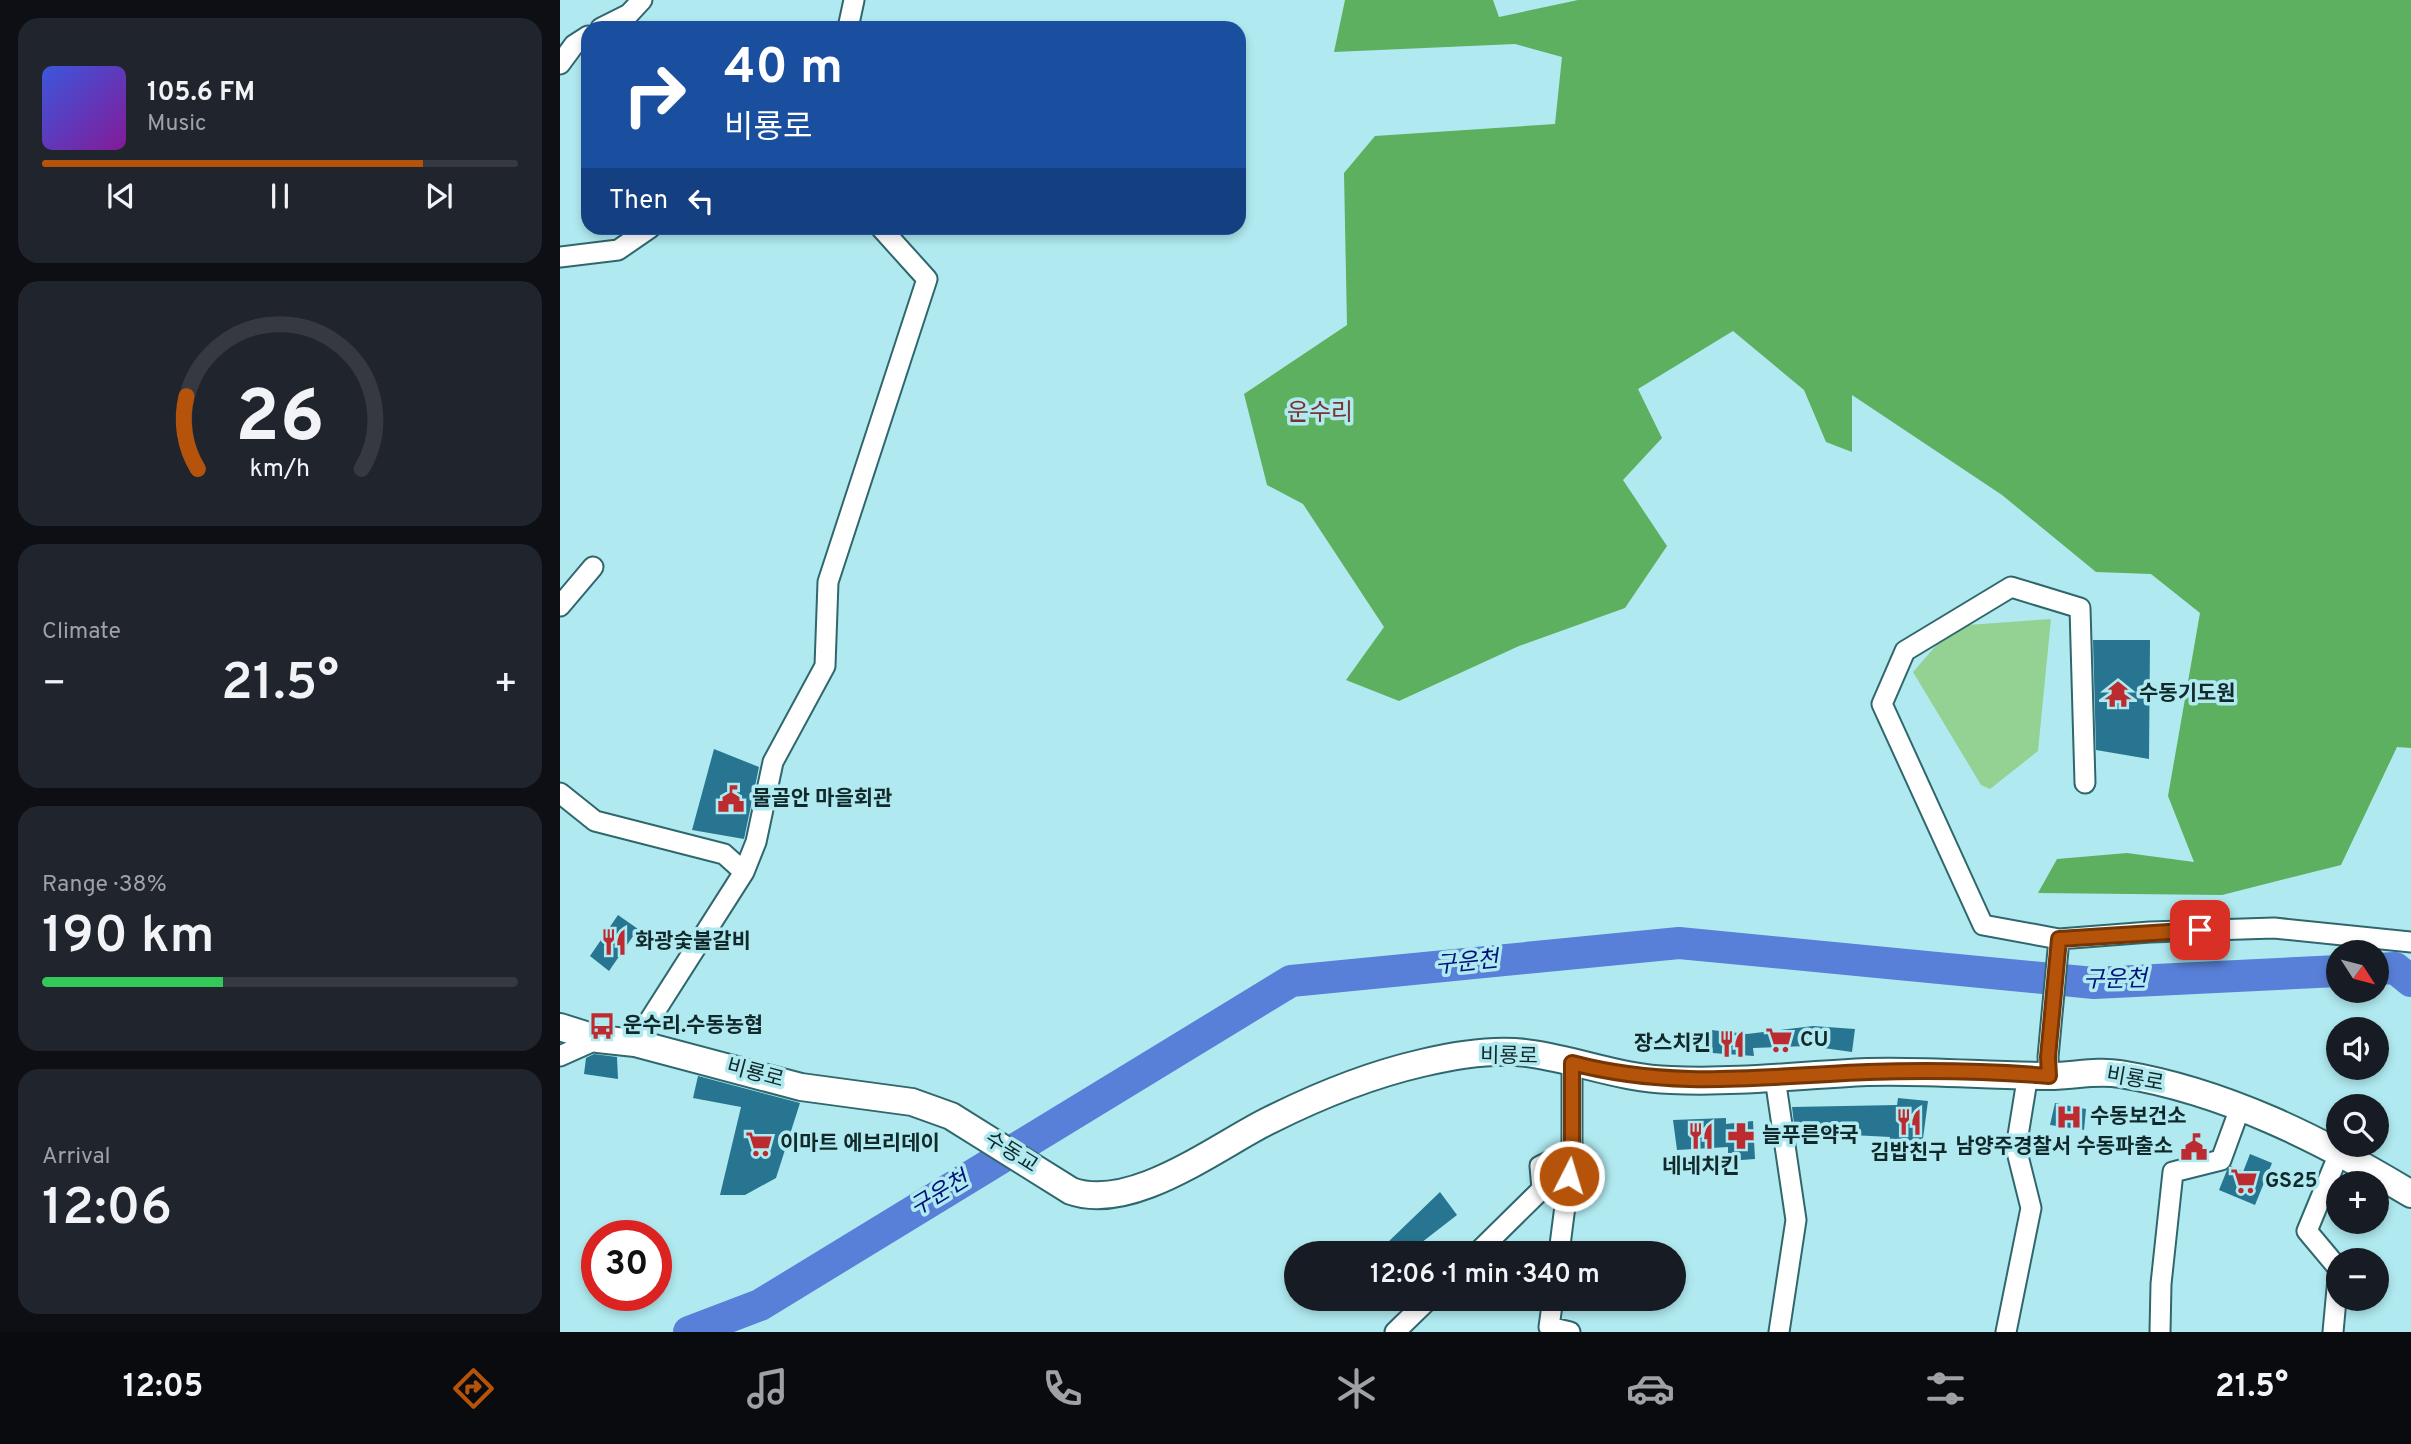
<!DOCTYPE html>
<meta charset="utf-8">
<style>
:root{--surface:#171b24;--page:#20242c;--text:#f1f3f6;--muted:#9ea1a6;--line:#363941;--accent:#b45309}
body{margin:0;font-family:Overpass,"Noto Sans KR",sans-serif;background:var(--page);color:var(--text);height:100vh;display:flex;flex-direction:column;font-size:26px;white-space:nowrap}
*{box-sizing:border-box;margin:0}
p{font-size:23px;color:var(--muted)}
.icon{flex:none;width:38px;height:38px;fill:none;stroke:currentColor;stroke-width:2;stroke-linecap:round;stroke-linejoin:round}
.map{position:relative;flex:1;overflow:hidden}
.side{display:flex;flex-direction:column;gap:18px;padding:18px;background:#0d0f14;width:560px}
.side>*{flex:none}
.banner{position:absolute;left:21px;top:21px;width:665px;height:214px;border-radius:21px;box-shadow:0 4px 10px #0003;background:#1a4fa0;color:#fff;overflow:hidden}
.needle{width:46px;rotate:126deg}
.controls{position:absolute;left:1766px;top:940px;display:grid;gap:14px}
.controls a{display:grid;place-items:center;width:63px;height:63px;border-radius:50%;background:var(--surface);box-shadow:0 4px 10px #0003;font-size:35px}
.speed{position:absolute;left:21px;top:1220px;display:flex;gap:14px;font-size:35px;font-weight:700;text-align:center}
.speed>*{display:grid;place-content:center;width:91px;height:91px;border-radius:50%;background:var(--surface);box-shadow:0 4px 10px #0003;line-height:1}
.speed .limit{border:10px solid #d22;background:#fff;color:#111}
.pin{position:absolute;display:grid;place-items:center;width:60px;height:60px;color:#fff;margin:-30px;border-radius:14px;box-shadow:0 4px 10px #0006}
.me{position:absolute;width:77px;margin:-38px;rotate:5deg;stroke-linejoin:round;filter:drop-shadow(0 0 5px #0008)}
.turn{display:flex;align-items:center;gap:24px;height:147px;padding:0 28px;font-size:32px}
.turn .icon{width:91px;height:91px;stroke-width:2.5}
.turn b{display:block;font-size:49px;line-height:60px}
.then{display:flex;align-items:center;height:66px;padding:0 28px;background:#0003;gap:14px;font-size:26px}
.big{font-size:52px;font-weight:600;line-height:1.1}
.side .widget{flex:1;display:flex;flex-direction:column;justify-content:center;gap:10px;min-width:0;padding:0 24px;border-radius:21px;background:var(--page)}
.side .dial{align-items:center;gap:0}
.dial svg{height:182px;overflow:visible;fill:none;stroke:var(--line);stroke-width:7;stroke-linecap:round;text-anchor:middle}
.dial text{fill:var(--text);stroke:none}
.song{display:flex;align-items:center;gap:21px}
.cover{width:84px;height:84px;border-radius:10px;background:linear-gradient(135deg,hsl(230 70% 55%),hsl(290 70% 35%))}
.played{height:7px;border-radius:4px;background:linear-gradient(90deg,var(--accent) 80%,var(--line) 80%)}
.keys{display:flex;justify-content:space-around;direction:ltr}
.heat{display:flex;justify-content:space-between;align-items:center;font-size:38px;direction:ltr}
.charge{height:10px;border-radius:5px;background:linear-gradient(90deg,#34c759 38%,var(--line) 0)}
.trip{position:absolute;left:724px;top:1241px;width:402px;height:70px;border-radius:35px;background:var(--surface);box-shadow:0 4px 10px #0003;font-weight:600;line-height:70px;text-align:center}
.tabs{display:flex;height:112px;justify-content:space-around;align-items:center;background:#090b0e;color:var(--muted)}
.tabs .icon{width:49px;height:49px}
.tabs .current{color:var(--accent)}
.tabs b{font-size:32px;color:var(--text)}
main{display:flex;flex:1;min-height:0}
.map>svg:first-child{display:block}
.green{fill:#94d294}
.forest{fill:#5cb05f}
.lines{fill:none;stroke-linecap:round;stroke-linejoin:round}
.river{stroke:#5980d8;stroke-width:32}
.building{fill:#277590}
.street-casing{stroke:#2f676d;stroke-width:23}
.secondary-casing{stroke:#2f676d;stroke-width:30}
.street{stroke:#fff;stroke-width:19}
.secondary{stroke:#fff;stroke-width:26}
.route-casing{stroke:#753606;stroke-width:18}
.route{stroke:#b45309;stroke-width:12}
.labels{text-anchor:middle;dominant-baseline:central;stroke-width:7;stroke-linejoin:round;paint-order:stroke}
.poi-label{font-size:21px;font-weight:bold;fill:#11292b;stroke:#b0eaf0;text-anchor:start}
.street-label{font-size:21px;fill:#11292b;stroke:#b0eaf0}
.water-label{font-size:23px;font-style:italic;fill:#01117c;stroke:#b0eaf0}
.quarter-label{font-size:24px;fill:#7a3330;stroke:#b0eaf0}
</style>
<main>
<section class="side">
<div class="widget">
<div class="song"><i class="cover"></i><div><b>105.6 FM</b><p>Music</p></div></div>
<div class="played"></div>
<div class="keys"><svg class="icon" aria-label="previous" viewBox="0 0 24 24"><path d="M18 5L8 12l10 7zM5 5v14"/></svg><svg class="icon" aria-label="pause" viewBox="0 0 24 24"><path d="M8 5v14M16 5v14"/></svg><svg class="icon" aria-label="next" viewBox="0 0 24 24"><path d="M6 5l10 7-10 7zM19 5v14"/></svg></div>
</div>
<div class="widget dial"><svg viewBox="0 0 100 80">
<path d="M14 69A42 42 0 1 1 86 69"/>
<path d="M14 69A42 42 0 0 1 9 37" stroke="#b45309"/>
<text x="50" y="56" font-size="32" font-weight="700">26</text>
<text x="50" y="72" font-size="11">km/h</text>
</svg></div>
<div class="widget"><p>Climate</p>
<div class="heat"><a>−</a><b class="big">21.5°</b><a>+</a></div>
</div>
<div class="widget"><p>Range · 38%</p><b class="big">190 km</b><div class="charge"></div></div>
<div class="widget"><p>Arrival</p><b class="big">12:06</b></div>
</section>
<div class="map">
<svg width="1851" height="1332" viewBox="0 0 1851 1332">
<rect width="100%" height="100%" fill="#b0eaf0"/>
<path class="green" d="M1491,619L1478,751L1430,789L1421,785L1353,672L1393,626Z"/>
<path class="forest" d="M785,0H933L939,17L1018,0H1851V748L1837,747L1781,865L1662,895L1478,893L1497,859L1567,853L1634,862L1608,796L1640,613L1591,574L1536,572L1442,495L1292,395V452L1266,442L1244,390L1173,331L1078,389L1102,438L1063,480L1107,546L1065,608L959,646L839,701L786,680L824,627L743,504L707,485L684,394L787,325L784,173L815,136L995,124L1002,57L955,44L774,52Z"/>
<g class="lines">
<path class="river" d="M1816,969L1835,968L1851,981
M129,1332L200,1305L731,981L1119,943L1534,983L1778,971"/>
</g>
<path class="building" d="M1533,640H1590L1589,759L1536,750Z
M154,749L199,767L184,839L132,830Z
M58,915L78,929L49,971L30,956Z
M1253,1026L1295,1029L1292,1052L1249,1046L1193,1048L1194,1056L1152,1053L1151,1030L1187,1034Z
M34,1054L57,1057L58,1079L24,1074L26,1058Z
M138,1076L240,1103L216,1178L185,1195H160L181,1107L133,1098Z
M1338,1098L1368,1101L1362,1146L1329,1144L1330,1137L1235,1132L1232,1107L1337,1105Z
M1495,1103L1526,1109L1524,1130L1490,1125Z
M1166,1118V1124L1193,1121L1195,1159L1168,1161V1147L1117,1150L1113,1120Z
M1690,1154L1712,1163L1695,1205L1659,1190L1667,1170L1671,1166L1683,1172Z
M880,1192L897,1215L848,1253H835L827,1243Z"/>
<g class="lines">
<defs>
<path id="street" d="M41,28L69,14L82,0
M288,28L294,0
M0,64L14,45L28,36
M0,257L58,250L90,228
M0,606L33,567
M0,793L35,821L164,854L184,872
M1499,939L1423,925L1322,704L1345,651L1451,587L1520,608L1525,783
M75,1043L184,872L196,842L213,762L265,666L268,582L367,279L321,228
M0,1056L38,1039
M1489,1076L1488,1057L1499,939L1590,932L1714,928L1851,942
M1215,1078L1236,1220L1219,1332
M917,1253L982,1189L980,1166L1012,1151
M999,1253L1012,1151V1063
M1778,1268L1747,1231L1780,1151
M993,1298L989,1327L1010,1332
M835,1332L870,1298
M1446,1332L1471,1208L1456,1148L1468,1074
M1600,1332L1601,1284L1613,1172L1661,1160L1680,1108
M1773,1332L1778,1278"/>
<path id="secondary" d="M0,1027L38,1039L75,1043L241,1087L352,1102L391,1116L511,1191C572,1213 657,1146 710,1120C758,1096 810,1075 862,1063C895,1055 938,1048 973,1054C1020,1061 1063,1079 1111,1080C1177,1083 1242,1075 1307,1072C1368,1070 1429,1076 1490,1076C1513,1076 1537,1070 1560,1074C1665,1091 1762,1140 1851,1194"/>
</defs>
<use href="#street" class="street-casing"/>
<use href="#secondary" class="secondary-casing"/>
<use href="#street" class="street"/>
<use href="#secondary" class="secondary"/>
</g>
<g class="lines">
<defs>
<path id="route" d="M1009,1176L1012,1151V1063C1115,1090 1204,1076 1308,1072C1368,1070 1430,1071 1489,1076L1488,1057L1499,939L1640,930"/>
</defs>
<use href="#route" class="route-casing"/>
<use href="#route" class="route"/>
</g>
<defs>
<symbol id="temple-bare" viewBox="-9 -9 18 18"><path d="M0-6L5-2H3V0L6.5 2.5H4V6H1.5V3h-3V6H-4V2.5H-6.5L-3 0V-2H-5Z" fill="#bb2b30" stroke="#b0eaf0" stroke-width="2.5" paint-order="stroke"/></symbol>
<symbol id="civic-bare" viewBox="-9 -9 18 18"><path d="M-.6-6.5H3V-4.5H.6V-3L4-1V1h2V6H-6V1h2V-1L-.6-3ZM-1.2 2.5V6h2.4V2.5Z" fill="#bb2b30" stroke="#b0eaf0" stroke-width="2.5" paint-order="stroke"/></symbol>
<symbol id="restaurant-bare" viewBox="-9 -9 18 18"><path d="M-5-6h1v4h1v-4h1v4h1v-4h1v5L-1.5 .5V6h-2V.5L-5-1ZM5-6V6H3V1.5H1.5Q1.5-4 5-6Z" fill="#bb2b30" stroke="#b0eaf0" stroke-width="2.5" paint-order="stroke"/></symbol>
<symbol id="bus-bare" viewBox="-9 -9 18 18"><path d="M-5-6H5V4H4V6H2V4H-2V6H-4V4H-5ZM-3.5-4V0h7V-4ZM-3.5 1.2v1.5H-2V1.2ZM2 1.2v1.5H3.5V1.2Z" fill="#bb2b30" stroke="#b0eaf0" stroke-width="2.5" paint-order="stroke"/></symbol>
<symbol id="supermarket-bare" viewBox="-9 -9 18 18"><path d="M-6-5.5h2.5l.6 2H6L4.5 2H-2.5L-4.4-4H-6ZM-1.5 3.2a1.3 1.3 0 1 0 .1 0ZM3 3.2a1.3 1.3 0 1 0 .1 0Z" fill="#bb2b30" stroke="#b0eaf0" stroke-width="2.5" paint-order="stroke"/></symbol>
<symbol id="hospital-bare" viewBox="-9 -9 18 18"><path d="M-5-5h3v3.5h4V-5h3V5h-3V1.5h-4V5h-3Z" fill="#bb2b30" stroke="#b0eaf0" stroke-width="2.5" paint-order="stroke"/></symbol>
<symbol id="pharmacy-bare" viewBox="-9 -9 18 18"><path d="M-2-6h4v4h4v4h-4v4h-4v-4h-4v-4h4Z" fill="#bb2b30" stroke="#b0eaf0" stroke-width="2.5" paint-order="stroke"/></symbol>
</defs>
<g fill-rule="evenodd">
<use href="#temple-bare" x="1539" y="675" width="38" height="38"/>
<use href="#civic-bare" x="152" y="780" width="38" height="38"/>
<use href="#restaurant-bare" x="35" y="923" width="38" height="38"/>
<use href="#bus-bare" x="23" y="1007" width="38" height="38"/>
<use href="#supermarket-bare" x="1200" y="1021" width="38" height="38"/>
<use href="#restaurant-bare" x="1153" y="1025" width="38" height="38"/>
<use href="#hospital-bare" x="1490" y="1098" width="38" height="38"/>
<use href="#restaurant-bare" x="1330" y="1103" width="38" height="38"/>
<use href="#restaurant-bare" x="1122" y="1117" width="38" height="38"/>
<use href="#pharmacy-bare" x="1162" y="1117" width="38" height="38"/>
<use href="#supermarket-bare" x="180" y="1125" width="38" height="38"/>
<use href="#civic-bare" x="1615" y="1128" width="38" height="38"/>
<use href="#supermarket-bare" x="1665" y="1162" width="38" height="38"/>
</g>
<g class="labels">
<g class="poi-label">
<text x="1579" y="694">수동기도원</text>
<text x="192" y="799">물골안 마을회관</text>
<text x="75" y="942">화광숯불갈비</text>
<text x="63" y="1026">운수리.수동농협</text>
<text x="1240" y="1040">CU</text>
<text x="1151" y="1044" text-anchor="end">장스치킨</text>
<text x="1530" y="1117">수동보건소</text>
<text x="1202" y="1136">늘푸른약국</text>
<text x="220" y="1144">이마트 에브리데이</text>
<text x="1613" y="1147" text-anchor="end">남양주경찰서 수동파출소</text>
<text x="1349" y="1153" text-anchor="middle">김밥친구</text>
<text x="1141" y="1167" text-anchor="middle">네네치킨</text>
<text x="1705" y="1181">GS25</text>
</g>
<g class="street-label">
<text transform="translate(949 1057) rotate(1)">비룡로</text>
<text transform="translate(195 1074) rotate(15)">비룡로</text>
<text transform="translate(1575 1080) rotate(10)">비룡로</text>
<text transform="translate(451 1153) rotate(32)">수동교</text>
</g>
<g class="water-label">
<text transform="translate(907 964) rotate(-6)">구운천</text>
<text transform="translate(1555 981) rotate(-1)">구운천</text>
<text transform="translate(380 1195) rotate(-31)">구운천</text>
</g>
<g class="quarter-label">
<text x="760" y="414">운수리</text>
</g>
</g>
</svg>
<div class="controls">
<a><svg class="needle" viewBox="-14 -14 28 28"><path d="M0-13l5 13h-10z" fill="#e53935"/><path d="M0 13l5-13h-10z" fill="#9ea1a6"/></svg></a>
<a><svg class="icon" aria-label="sound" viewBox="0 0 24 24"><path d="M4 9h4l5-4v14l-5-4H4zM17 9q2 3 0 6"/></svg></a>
<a><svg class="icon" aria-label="search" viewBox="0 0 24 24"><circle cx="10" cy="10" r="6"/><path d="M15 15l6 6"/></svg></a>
<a>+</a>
<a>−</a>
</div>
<div class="speed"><div class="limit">30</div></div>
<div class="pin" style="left:1640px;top:930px;background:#d93025"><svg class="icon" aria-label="arrive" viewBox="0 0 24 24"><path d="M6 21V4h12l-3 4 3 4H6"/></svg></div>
<svg class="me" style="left:1009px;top:1176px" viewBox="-20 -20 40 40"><circle r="17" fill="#b45309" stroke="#fff" stroke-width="3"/><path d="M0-11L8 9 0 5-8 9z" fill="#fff"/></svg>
<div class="trip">12:06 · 1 min · 340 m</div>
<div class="banner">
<div class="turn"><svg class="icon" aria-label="right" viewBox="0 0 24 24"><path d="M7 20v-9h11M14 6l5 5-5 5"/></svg><div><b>40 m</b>비룡로</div></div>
<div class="then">Then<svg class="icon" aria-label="left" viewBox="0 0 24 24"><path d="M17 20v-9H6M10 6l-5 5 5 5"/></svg></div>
</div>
</div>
</main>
<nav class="tabs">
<b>12:05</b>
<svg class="icon current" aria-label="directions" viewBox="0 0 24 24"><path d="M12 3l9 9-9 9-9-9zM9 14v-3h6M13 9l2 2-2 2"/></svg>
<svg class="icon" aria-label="music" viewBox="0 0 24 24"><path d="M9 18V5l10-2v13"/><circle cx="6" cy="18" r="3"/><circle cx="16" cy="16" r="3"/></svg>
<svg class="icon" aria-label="phone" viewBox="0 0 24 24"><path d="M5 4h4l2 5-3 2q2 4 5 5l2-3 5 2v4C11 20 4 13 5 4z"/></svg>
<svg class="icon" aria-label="climate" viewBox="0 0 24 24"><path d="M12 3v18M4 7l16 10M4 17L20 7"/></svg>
<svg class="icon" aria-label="car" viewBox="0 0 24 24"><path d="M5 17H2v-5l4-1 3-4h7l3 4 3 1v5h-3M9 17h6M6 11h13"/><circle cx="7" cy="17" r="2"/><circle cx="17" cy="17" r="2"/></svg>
<svg class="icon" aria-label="filters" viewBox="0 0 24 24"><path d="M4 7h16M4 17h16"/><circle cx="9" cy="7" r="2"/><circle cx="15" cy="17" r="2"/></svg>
<b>21.5°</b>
</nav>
